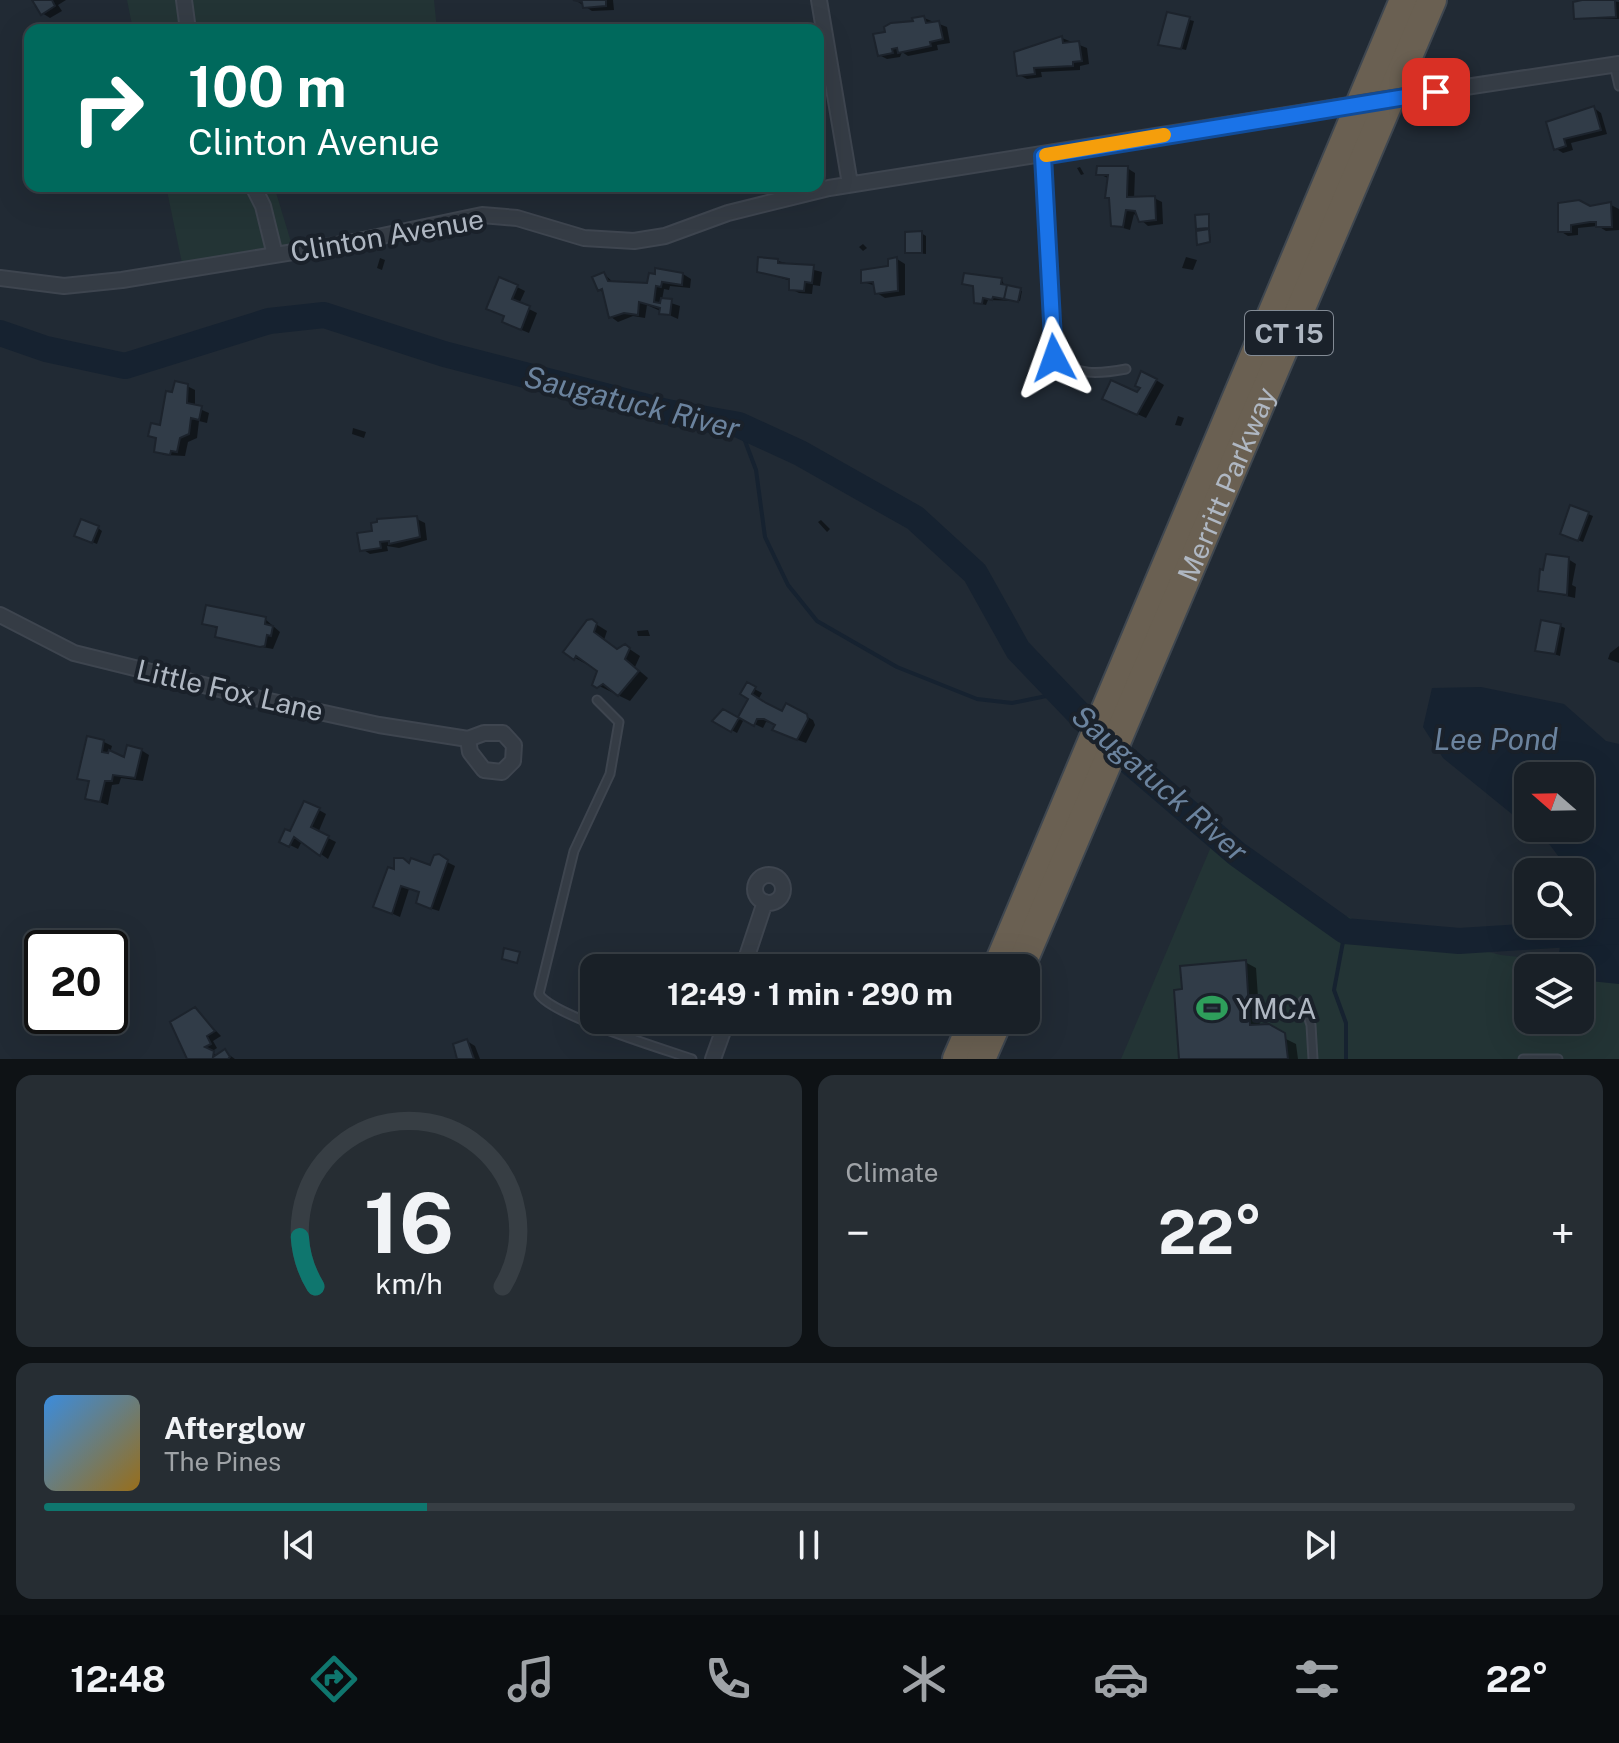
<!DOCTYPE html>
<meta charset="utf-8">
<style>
:root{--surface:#192027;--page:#262d33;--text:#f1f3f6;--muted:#9fa3a7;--line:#373e44;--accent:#0f766e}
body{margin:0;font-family:"Public Sans",sans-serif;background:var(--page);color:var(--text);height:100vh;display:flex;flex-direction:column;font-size:30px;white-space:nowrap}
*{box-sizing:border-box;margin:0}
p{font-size:26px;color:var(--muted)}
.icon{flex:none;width:44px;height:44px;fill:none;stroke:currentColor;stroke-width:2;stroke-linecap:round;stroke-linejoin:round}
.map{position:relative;height:1059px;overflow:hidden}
.details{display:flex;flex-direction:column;gap:16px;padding:16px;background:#0e1215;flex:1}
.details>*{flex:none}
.guide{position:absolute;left:24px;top:24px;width:800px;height:168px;border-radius:16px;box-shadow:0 8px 32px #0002,0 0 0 2px var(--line);background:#00695c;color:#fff;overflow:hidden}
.needle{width:52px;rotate:290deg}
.tools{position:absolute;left:1514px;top:762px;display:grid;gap:16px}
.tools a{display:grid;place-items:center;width:80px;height:80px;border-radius:16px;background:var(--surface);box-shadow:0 8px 32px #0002,0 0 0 2px var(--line);font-size:40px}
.speed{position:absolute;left:24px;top:930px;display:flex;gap:16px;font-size:40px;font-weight:700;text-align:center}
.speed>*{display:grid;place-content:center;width:104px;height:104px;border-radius:50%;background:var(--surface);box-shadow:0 8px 32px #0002,0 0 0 2px var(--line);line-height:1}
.speed .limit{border:4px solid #111;border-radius:12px;background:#fff;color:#111}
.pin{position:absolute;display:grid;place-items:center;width:68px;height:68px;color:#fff;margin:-34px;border-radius:16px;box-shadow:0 4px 12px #0006}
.me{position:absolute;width:88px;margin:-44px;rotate:356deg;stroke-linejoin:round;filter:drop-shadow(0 0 6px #0008)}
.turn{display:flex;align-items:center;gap:28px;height:168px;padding:0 32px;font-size:36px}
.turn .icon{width:104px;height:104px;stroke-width:2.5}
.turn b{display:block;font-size:56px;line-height:68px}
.big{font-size:60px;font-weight:700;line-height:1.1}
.details .card{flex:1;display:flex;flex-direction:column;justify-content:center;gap:12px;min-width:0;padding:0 28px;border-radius:16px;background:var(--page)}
.details .dial{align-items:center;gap:0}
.dial svg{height:208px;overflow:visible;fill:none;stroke:var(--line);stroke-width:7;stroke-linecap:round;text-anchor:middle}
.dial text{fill:var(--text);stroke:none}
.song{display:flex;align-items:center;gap:24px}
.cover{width:96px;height:96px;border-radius:12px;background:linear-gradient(135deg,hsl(210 70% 55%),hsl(40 70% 35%))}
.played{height:8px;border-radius:4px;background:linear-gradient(90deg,var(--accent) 25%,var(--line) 25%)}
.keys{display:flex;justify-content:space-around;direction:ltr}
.heat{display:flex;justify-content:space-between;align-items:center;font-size:44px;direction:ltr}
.details .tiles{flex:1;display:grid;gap:16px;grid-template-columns:1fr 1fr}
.card:last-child{grid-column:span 2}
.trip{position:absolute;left:580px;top:954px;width:460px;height:80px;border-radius:16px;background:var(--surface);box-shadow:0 8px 32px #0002,0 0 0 2px var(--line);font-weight:700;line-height:80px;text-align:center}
.menu{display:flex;height:128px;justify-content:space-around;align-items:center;background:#0a0d10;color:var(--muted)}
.menu .icon{width:56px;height:56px}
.menu .on{color:var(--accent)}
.menu b{font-size:36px;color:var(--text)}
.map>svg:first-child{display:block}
.green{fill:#233435;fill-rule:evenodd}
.water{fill:#162230}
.shadow{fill:#0007}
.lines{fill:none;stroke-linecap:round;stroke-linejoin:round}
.stream{stroke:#162230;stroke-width:4}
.river{stroke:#162230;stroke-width:26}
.building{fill:#313c48;stroke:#1c232c;stroke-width:2}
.lane-casing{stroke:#3e454f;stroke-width:11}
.street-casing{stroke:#3e454f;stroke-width:18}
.highway-casing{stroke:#3f4750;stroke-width:32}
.lane{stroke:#353c45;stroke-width:7}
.street{stroke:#353c45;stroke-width:14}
.highway{stroke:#6a6052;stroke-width:28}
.street-bridge-casing{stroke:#3e454f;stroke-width:18;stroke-linecap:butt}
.street-bridge{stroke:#353c45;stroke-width:14}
.route-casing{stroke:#114b97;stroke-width:20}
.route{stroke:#1a73e8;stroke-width:14}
.slow{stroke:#f59e0b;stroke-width:14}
.labels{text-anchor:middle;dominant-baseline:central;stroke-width:8;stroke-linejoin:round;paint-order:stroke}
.shield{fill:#1a212a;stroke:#828a94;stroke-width:2}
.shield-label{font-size:26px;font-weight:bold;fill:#afb7c2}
.street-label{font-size:28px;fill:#afb7c2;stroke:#1a212a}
.poi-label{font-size:28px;fill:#afb7c2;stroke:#1a212a;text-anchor:start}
.water-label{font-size:30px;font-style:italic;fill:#6b839e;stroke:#1a212a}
</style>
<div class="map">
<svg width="1619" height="1059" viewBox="0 0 1619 1059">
<rect width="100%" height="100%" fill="#212a34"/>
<path class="green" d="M127,0H434L437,30H326L306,24L303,30H133Z
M166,186H274L295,255L184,273Z
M1213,842L1254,875L1353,919L1501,955L1555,961L1619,958V1059H1121ZM1528,968H1580V1020H1528Z"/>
<path class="water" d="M1481,687L1564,704L1606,741L1619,744V984L1580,980V968H1557L1563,924H1580V872H1570L1550,845L1529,828H1580V776H1528V827L1443,758L1423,727L1432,688Z"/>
<path class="shadow" d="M35,0H66L58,5L62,11L50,18L42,13Z
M613,0L614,10L592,11L575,0Z
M1605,0L1619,2V19L1576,18Z
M1168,15L1194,21L1186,50L1161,44Z
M924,18L947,27L950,43L937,45L938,50L908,56L902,52L900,57L887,59L879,55Z
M1062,38L1087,48L1089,64L1080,66V70L1041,72L1042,77L1027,79L1019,75Z
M1594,108L1601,113L1607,134L1571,143L1573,150L1563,153L1555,148L1548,123Z
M1080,167L1084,174L1081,175L1077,168Z
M1127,168L1135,173L1134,199L1154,198L1162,202L1163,224L1148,226L1134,214L1130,230L1113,225L1111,199L1107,197L1110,179L1099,174Z
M1611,205L1619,209V230L1606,231L1598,226L1578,228V235L1568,236L1560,231L1589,208Z
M1208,216L1211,242L1201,244L1205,232L1198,228Z
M921,233L926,236V254L907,252Z
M863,244L867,248L863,251L859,247Z
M1186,257L1197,260L1193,270L1182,268Z
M380,258L385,260L382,270L377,268Z
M897,259L905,264V295L885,298L877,293L876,286L863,282Z
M778,261L822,272L820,286L813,285L812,294L799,293L791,289V281L759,271Z
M604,274L614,283L649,285L683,274L691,279L690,288L670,286L669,290L664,289L662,300L680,306L678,319L647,305L645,318L633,316L618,322L611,317L605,293L599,290Z
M1002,280L1005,287L1022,291L1020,301L988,300L986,305L981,304L976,301L975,287L965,283Z
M517,287L525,291L519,304L537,313L529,333L512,326L506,316L496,312Z
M1156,380L1164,385L1146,418L1113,403L1138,394Z
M187,386L195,390V407L209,413L207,423L199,421L197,438L188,442L185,456L164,455L156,451L158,440L150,435L161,427L174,395Z
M1178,416L1184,418L1181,426L1175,425Z
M353,428L366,432L364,438L352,434Z
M1588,514L1593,516L1583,542L1567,536Z
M417,519L425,523L427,540L399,548L387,546L388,551L370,554L362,549Z
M821,520L830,529L827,532L818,522Z
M98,528L102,531L97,544L82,538Z
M1568,559L1576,564L1572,585L1576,587L1575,598L1540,590Z
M265,619L280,632L273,649L225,640L218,636L219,629L204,623Z
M591,621L607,631L604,640L618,650L625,646L640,656L635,667L648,678L630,701L595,684L599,671L575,658Z
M1560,626L1565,628L1560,656L1538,649Z
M648,630L650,636H638L637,631Z
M1619,646V663L1608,659L1610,653Z
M747,685L762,693L758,700L783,714L787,706L813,720L815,725L806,743L782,734L774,723L766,722L763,728L744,719L737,733L715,721L724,712L739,720L751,698Z
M104,742L112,746L110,753L126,759L141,750L149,755L143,781L121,778L119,784L112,785L108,805L87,798L90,783L82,778Z
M319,810L326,814L318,833L336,842L328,859L302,841L298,849L282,841Z
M447,862L455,866L439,911L426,907L421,893L409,889L400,917L375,906L396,872L411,864L432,867Z
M1245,962L1256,968L1260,1026L1296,1044L1298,1059H1181L1184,990Z
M195,1009L221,1036L213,1041L217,1048L211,1052L218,1056L225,1052L235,1059H191Z
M467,1041L475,1046L480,1059H459Z"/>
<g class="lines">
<path class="stream" d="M739,425L756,470L765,537L788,585L817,621L897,667L977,699L1012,703L1061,693
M1345,931L1334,990L1346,1023V1059"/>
<path class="river" d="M0,333L46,349L125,366L269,321L324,315L444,354L667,412L739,425L800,453L915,518L975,573L1018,650L1104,740L1237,854L1345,931L1459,941L1619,931"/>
</g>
<path class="building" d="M32,0H52L55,6L41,15Z
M573,0H606V6L583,8L582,2Z
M1582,0H1615L1616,17L1574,19L1573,2Z
M1167,12L1190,17L1181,49L1158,45Z
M924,16L926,23L939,21L943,39L930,42L931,46L898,53L897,48L892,49L893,53L878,56L873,34L885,32L884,27L891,23L913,21L912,18Z
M1062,36L1063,43L1079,41L1082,61L1073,62V66L1034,68L1035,74L1017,76L1014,52Z
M1594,106L1601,130L1564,139L1566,146L1554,150L1546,122Z
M1097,166H1128L1127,197L1155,196L1156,220L1139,222L1135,211L1126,210L1123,227L1111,226L1109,198H1105L1108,175H1096Z
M1579,200L1590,206L1611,202L1612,227H1596V222H1590L1571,225V232H1558V203Z
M1209,214V228L1196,229L1195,215Z
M1209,229L1210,242L1197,245L1196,231Z
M922,231V253H905V232Z
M758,257L778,259V263L814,265L812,283L805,282L804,291L789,290V279L757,272Z
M897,257L898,291L875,294L873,282L861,283V270L888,266V259Z
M655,268L683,273L682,285L662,282L661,287L656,286L654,302L660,303L661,298L672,299L670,315L659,314L660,308L639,302L638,315L624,313L609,318L602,289L598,291L592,277L604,272L608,281L647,283L649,273L655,274Z
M964,273L1002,278L1001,284L1007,285L1004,299L993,297L992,300L983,298L982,304L974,303L973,286L962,284Z
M499,277L518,285L512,299L530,306L521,330L502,322L504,316L486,309Z
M1007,285L1021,288L1018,302L1004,299Z
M1141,371L1157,379L1137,415L1102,399L1111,380L1137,392L1140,388L1135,386Z
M175,381L188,384L187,403L202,406L199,420L191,418L189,434L180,438L177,452L171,451L170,455L154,452L156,438L148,436L151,423L160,425L166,391L172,392Z
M1570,505L1589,512L1578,541L1560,534Z
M417,516L420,537L389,544V541L380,542L381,548L360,551L357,533L372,531L371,523L377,522V519Z
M81,519L99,526L92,543L74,536Z
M1546,554L1569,557L1567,595L1538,591L1540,569L1543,570Z
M206,605L266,617L265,624L273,626L271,636L267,635L265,646L260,647L215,637L217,627L202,624Z
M592,619L597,623L594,632L617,649L625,644L630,648L625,659L639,671L618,696L603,684L597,688L592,685L597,671L576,656L574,660L563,652L587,620Z
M1541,620L1561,624L1555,654L1535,651Z
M747,682L756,687L752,694L766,703L782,711L786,703L807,714L808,719L797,740L772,730L775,725L764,719H757L754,726L738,717L748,699L740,694Z
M723,709L739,718L731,732L712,721Z
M87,736L104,740L102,752L108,753L109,750L124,757L127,745L142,749L135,778L113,775L112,781H105L100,802L85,799L89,781L77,779Z
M304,801L320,808L311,827L329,836L320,856L294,837L289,847L279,842L285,829L290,831Z
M439,854L448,860L431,909L416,903L419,892L401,886L392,914L373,907L388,867L394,869V858H403L409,863L411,858L430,865L434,855Z
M504,948L520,952L517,963L502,959Z
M1246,960L1250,1025L1269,1024L1285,1033L1288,1059H1179L1174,990L1182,989L1180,966Z
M195,1007L215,1031L207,1036L211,1044L205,1047L214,1051L213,1057L225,1049L230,1057L228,1059H187L170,1022Z
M467,1039L474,1059H457L453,1044Z"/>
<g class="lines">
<defs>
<path id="lane" d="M1614,64L1619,86
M1043,156L1054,358C1076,376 1099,374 1126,369
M597,700L619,722L610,774L574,851L539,994C551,1015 663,1049 692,1059
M1303,1001L1311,1025L1313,1059
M1523,1059H1558"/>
<path id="street" d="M184,0L188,30
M819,0L850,184
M1406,96L1619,64
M253,186L263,206L275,255
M0,278L64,286L122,280L349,243L482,215L517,218L584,238L634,241L665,236L728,213L829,188L1337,107
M0,615L74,653L260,699L379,725L468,739L484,733H503L514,745L513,761L502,772L484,770L470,752L468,739
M755 889a14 14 0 1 1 28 0a14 14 0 1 1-28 0Z
M743,968L765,902
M713,1059L727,1020"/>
<g id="highway">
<path d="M997,968L1404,0"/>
<path id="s1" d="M1020,968L1432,0"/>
<path d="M957,1059L974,1020"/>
<path d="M981,1059L998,1020"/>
</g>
</defs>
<use href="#lane" class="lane-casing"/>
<use href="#street" class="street-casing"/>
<use href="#highway" class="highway-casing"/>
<use href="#lane" class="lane"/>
<use href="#street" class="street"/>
<use href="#highway" class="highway"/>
<defs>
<path id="street-bridge" d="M1337,107L1406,96"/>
</defs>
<use href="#street-bridge" class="street-bridge-casing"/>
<use href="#street-bridge" class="street-bridge"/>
</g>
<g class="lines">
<defs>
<path id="route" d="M1054,358L1043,156L1436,92"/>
</defs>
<use href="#route" class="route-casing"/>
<use href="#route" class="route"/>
<path class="slow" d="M1046,155L1164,135"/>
</g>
<defs>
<symbol id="stadium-bare" viewBox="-9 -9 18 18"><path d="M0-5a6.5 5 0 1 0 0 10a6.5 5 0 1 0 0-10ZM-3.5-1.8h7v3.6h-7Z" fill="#2e9e5b" stroke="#1a212a" stroke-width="2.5" paint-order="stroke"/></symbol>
</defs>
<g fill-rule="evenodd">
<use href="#stadium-bare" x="1190" y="986" width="44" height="44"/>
</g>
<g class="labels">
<rect class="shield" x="1245" y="311" width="88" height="44" rx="6"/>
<g class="shield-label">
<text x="1289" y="333">CT 15</text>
</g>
<g class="street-label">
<text transform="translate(387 235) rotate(-10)">Clinton Avenue</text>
<text stroke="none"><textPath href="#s1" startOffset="526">Merritt Parkway</textPath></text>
<text transform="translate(230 690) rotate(13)">Little Fox Lane</text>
</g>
<g class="poi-label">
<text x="1236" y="1008">YMCA</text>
</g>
<g class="water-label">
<text transform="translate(632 402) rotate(14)">Saugatuck River</text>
<text x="1496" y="739">Lee Pond</text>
<text transform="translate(1160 783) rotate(41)">Saugatuck River</text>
</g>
</g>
</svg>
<div class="tools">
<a><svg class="needle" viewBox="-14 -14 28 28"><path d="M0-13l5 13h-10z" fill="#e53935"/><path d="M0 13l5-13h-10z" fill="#9fa3a7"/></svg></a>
<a><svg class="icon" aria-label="search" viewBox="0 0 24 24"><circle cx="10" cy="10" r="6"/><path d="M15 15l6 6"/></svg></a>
<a><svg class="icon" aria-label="layers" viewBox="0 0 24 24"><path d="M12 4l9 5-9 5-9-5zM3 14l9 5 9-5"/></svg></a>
</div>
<div class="speed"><div class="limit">20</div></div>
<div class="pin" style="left:1436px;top:92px;background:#d93025"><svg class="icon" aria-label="arrive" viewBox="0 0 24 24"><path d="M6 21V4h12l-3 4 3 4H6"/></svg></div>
<svg class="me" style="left:1054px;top:358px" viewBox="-20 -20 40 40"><path d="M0-17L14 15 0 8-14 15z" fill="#1a73e8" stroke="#fff" stroke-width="4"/></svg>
<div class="trip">12:49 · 1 min · 290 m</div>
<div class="guide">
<div class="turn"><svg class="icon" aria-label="right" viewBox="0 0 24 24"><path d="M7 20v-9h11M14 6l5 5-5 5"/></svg><div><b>100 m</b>Clinton Avenue</div></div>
</div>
</div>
<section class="details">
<div class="tiles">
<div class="card dial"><svg viewBox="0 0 100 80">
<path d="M14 69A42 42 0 1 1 86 69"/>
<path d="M14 69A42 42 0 0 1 8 50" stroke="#0f766e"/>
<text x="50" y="56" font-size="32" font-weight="700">16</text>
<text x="50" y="72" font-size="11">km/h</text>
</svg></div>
<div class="card"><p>Climate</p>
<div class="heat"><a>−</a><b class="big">22°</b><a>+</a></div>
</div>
<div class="card">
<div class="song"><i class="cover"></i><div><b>Afterglow</b><p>The Pines</p></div></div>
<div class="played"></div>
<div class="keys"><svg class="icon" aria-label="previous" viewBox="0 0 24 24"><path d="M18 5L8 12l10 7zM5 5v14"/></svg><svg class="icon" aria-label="pause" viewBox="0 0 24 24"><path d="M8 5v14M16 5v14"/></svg><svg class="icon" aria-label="next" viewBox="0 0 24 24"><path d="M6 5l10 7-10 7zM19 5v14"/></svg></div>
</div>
</div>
</section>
<nav class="menu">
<b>12:48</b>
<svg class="icon on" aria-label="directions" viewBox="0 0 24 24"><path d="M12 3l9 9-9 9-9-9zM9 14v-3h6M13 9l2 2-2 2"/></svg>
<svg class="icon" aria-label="music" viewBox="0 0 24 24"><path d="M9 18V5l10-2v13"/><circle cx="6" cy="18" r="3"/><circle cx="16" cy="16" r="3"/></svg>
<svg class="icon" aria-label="phone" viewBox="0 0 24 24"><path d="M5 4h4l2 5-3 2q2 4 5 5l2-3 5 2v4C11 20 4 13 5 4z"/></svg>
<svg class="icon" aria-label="climate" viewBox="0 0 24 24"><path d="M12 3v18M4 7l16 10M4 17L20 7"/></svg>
<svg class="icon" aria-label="car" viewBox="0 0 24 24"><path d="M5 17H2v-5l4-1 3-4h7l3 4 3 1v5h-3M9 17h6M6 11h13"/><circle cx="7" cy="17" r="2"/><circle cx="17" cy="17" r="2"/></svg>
<svg class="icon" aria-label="filters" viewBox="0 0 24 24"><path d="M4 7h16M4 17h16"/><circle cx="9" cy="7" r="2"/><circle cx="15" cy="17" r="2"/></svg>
<b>22°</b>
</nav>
